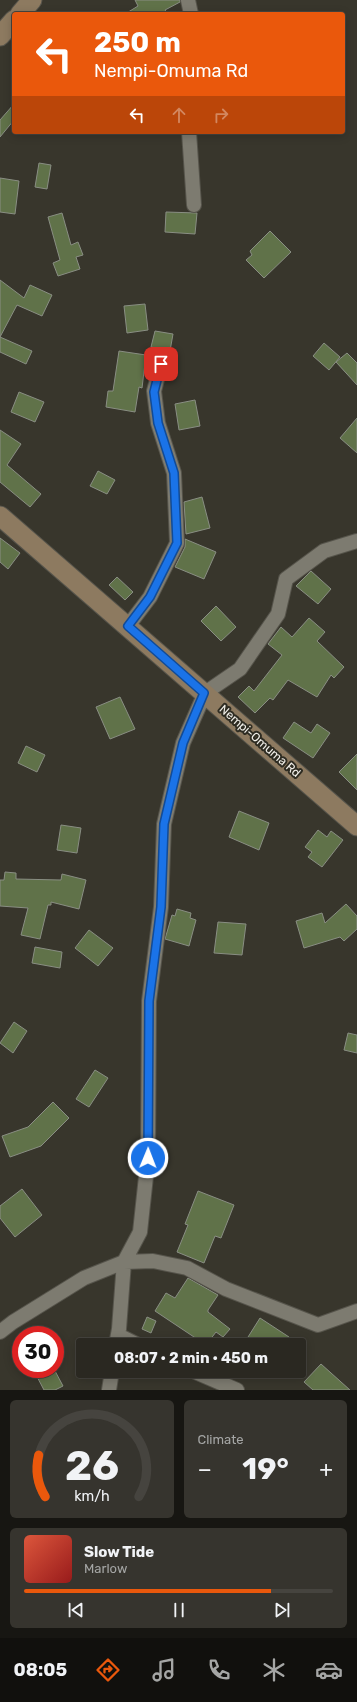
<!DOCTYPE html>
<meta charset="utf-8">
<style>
:root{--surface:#2a2821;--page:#36342e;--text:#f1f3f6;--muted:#a5a6a5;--line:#46443f;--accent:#ea580c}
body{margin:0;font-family:Rubik,sans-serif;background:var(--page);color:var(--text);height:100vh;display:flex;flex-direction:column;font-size:15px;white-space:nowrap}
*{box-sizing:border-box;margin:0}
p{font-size:13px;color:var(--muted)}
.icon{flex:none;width:22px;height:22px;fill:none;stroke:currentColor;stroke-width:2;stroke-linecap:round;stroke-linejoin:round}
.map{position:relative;height:1390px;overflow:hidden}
.side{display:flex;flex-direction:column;gap:10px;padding:10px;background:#171612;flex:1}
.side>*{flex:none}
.top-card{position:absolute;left:12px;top:12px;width:333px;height:122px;border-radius:4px;box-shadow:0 2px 10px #0003,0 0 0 1px var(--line);background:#ea580c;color:#fff;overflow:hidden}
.speed{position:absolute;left:12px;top:1326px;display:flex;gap:8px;font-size:20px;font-weight:700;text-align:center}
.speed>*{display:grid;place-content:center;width:52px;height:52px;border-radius:50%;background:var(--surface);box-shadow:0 2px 10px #0003,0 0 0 1px var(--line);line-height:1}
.speed .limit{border:6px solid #d22;background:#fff;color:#111}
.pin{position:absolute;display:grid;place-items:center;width:34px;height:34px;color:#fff;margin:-17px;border-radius:8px;box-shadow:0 2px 6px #0006}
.me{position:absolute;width:44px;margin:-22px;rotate:1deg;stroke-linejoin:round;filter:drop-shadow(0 0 3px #0008)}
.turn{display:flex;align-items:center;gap:14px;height:84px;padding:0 16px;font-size:18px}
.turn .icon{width:52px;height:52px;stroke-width:2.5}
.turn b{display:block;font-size:28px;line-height:34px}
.lanes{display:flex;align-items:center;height:38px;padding:0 16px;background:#0003;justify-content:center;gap:20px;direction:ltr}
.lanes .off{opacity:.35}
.big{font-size:30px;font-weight:700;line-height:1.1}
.side .widget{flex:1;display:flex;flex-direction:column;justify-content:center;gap:6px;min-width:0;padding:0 14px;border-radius:6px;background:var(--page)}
.side .dial{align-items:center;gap:0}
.dial svg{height:104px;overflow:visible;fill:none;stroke:var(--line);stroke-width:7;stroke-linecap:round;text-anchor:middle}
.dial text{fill:var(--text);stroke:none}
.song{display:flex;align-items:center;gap:12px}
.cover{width:48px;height:48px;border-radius:6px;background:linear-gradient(135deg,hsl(10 70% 55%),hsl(0 70% 35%))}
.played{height:4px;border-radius:2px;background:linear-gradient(90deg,var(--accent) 80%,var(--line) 80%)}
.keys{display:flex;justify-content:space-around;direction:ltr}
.heat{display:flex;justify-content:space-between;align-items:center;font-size:22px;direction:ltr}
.side .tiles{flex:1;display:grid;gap:10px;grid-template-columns:1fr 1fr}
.widget:last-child{grid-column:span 2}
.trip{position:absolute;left:76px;top:1338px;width:230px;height:40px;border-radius:4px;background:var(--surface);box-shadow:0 2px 10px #0003,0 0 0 1px var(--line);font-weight:700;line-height:40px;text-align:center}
.dock{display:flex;height:64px;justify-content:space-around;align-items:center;background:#11100d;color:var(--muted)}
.dock .icon{width:28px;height:28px}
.dock .selected{color:var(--accent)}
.dock b{font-size:18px;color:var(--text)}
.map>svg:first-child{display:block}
.building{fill:#607249;stroke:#898e83}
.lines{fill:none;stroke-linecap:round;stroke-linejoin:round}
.street-casing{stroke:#56544b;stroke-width:16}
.secondary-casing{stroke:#56544b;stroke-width:21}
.street{stroke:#7d7b70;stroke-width:14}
.secondary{stroke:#8d7a60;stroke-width:19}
.route-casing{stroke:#114b97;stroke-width:10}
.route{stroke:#1a73e8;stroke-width:7}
.labels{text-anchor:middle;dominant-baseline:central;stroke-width:4;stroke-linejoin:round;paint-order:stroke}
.street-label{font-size:12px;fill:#f1efe9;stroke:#2e2c22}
</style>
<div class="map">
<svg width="357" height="1390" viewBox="0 0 357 1390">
<rect width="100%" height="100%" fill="#38362c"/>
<path class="building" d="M135,0H180V2L165,10L168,14H125L138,6Z
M14,104V120L0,137V120Z
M39,163L51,165L47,189L35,187Z
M0,178L19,181L15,214L0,212Z
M166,212L197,213L195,234L165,232Z
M62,213L71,245L78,242L83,255L76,257L80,269L58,276L53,263L60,260L48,217Z
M270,231L291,252L264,278L246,260L252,255L250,251Z
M0,280L24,298L30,285L52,295L42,316L17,305L0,337Z
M145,304L148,330L127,333L124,306Z
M155,331L173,334L170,351L151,347Z
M0,337L32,351L26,364L0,352Z
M324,343L340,357L329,370L313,356Z
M119,351L146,355L142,388L139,387L135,412L106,407L108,391H113Z
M347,353L357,363V385L336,362Z
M19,392L44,402L35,422L11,412Z
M195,400L200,426L179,430L175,404Z
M357,418V453L340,438Z
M0,430L21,444L7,465L41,494L30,507L0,482Z
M98,471L115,480L107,494L90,486Z
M202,497L210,528L186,534L184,502Z
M0,538L20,553L8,569L0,562Z
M185,539L216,552L204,579L175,567L185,547Z
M311,571L331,589L318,604L296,586Z
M117,577L133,592L125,600L109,585Z
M216,606L236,627L221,641L201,621Z
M309,618L325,632L317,641L344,667L334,678L331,675L317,697L288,680L273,700L270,698L255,713L238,697L249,686L254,691L282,655L268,644L281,627L292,637Z
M120,697L135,729L110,739L96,707Z
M294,722L311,733L317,724L330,733L313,758L283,738Z
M26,746L45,755L37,772L18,763Z
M357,754V790L339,772Z
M239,811L269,823L259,850L229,837Z
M61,825L81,828L77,853L57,850Z
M318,830L327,837L331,831L343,840L322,867L308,857L312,852L305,847Z
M5,872L16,873V879L61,880L62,874L86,880L79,909L51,902V905H48L40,939L21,935L28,908L0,906V880H4Z
M346,904L357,916V929L344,941L340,937L304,948L296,921L322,913L325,923Z
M177,909L191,913L190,918L196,920L189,946L165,939L172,915L175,916Z
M218,922L246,924L242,955L214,953Z
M89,930L113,948L98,966L75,948Z
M35,947L62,952L60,968L32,963Z
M14,1022L27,1031L13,1053L0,1043Z
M348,1033L357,1035V1053L344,1050Z
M95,1070L108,1078L89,1107L76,1099Z
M53,1102L69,1118L41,1146L10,1157L2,1136L28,1127Z
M22,1189L42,1215L15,1237L0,1218V1206Z
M198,1191L234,1205L221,1238L215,1236L204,1263L177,1252L188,1225L185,1224Z
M188,1278L218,1295L208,1310V1312L230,1329L223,1337L216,1332L206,1345L155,1311L166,1293L175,1298Z
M147,1317L156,1321L151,1333L142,1329Z
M260,1318L289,1337L283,1345H243Z
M321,1364L350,1390H313L304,1382Z
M33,1369H54L63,1386L55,1390H44Z"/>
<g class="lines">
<defs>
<path id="street" d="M188,0L191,14
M189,132L194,205
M128,626L150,597L177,543L174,473L158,423L154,391L161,364
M0,1332L13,1322L84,1278L124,1262L153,1261L187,1268L226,1289L318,1325L357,1311
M118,1335L138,1345
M116,1345L119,1329L124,1262L140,1232L148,1158L149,1001L161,907L164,824L183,743L205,693L240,669L278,614L286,579L324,551L357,541
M193,1371L237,1390
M109,1390L112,1371"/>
<path id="secondary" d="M20,14L32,0
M0,36L14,20
M0,516L357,826"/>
</defs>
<use href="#street" class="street-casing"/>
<use href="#secondary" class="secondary-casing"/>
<use href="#street" class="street"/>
<use href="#secondary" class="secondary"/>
</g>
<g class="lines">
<defs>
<path id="route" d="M148,1158L149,1001L161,907L164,824L183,743L204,693L128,626L150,597L177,543L174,473L158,423L154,392L161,364"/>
</defs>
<use href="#route" class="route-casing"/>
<use href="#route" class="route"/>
</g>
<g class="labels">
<g class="street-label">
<text transform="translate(260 741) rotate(41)">Nempi-Omuma Rd</text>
</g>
</g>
</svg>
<div class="speed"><div class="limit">30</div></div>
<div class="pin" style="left:161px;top:364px;background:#d93025"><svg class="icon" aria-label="arrive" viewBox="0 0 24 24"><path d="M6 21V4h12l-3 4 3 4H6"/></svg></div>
<svg class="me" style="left:148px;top:1158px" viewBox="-20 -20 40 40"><circle r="17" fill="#1a73e8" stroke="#fff" stroke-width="3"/><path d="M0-11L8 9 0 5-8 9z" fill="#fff"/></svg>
<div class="trip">08:07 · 2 min · 450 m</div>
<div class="top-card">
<div class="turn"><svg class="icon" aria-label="left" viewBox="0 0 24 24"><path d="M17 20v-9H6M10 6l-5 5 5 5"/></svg><div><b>250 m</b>Nempi-Omuma Rd</div></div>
<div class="lanes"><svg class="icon" aria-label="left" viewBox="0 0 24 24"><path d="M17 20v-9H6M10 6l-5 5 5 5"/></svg><svg class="icon off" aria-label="ahead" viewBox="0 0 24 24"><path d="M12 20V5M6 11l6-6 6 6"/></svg><svg class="icon off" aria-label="right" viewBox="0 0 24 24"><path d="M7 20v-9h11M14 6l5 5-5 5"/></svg></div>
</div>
</div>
<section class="side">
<div class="tiles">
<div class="widget dial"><svg viewBox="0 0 100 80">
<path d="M14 69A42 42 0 1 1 86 69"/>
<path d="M14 69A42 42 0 0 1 9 37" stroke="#ea580c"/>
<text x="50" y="56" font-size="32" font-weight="700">26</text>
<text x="50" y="72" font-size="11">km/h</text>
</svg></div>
<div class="widget"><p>Climate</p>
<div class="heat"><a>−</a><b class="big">19°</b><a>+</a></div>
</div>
<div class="widget">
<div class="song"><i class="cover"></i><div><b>Slow Tide</b><p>Marlow</p></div></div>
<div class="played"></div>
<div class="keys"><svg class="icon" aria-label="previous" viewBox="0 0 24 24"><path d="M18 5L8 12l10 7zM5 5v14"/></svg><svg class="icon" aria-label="pause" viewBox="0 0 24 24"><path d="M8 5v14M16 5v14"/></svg><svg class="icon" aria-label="next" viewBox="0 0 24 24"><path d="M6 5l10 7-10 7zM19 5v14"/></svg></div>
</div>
</div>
</section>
<nav class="dock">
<b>08:05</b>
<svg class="icon selected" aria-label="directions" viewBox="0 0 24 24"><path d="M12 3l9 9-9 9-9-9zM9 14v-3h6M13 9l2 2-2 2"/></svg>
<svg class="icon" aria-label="music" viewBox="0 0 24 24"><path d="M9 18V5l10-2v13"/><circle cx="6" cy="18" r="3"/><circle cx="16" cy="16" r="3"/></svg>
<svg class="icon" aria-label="phone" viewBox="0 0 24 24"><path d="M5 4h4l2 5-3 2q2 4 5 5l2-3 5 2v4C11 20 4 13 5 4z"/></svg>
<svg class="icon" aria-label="climate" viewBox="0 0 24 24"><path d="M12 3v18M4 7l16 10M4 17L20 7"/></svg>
<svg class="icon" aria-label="car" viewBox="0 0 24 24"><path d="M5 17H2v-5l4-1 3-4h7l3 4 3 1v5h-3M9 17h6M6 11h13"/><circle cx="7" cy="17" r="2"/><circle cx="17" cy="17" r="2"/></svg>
</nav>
